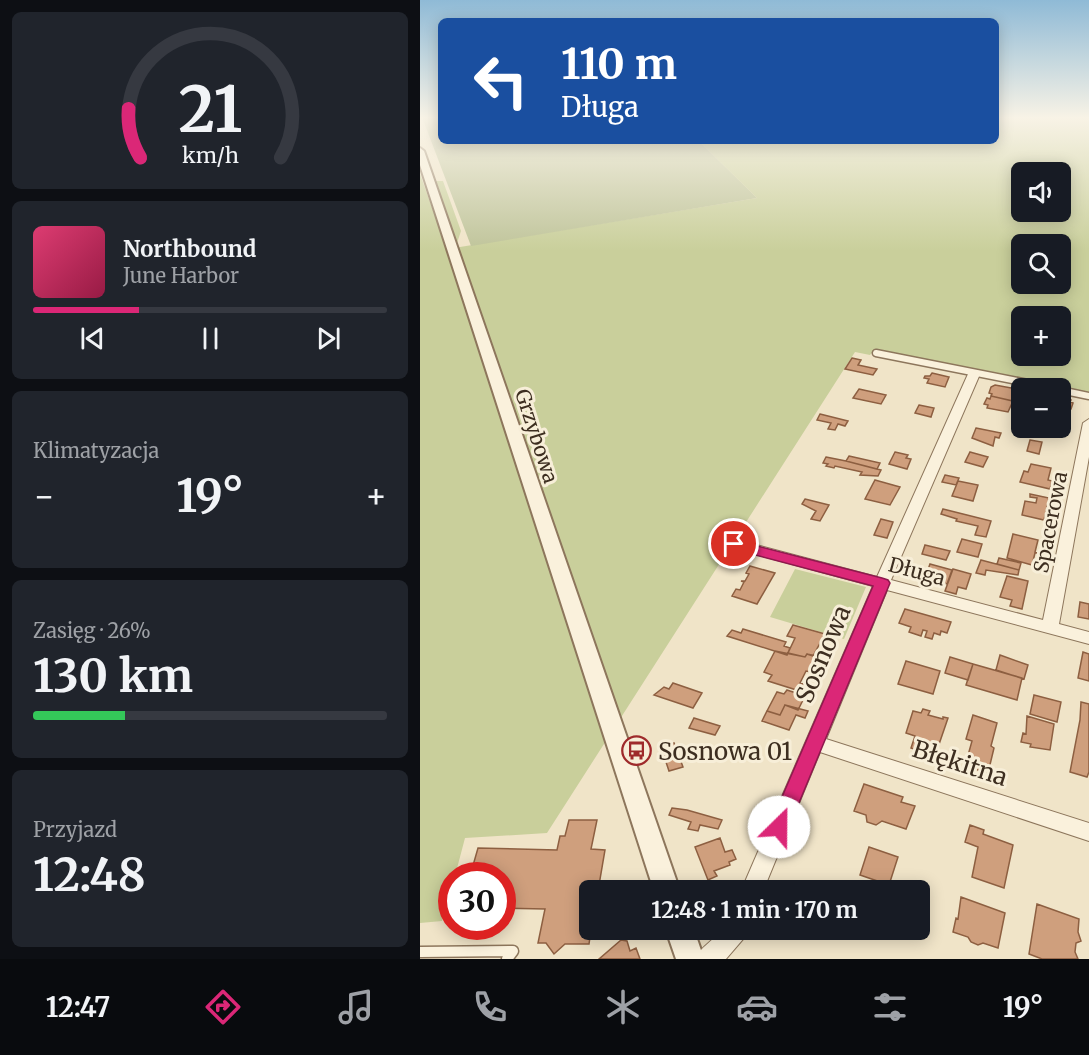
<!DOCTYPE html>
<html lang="pl">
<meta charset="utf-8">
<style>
:root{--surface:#171b24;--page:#20242c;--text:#f1f3f6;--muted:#9ea1a6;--line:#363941;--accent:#db2777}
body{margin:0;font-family:Merriweather,serif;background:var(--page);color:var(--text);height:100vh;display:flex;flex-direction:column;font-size:22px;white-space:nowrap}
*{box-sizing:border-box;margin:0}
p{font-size:20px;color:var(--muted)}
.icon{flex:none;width:33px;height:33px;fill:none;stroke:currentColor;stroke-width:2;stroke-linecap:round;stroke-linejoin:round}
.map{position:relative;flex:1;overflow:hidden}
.side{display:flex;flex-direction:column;gap:12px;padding:12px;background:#0d0f14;width:420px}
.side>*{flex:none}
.banner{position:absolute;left:18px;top:18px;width:561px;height:126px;border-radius:9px;box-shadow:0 3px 15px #0003;background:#1a4fa0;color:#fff;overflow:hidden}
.buttons{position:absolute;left:591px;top:162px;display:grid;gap:12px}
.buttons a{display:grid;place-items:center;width:60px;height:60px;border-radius:9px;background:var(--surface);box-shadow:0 3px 15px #0003;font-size:30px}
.speed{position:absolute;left:18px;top:862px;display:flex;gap:12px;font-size:30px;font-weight:700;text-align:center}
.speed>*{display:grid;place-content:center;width:78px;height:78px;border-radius:50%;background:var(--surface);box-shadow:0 3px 15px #0003;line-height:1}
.speed .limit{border:9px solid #d22;background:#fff;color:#111}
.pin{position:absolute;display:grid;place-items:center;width:51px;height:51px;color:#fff;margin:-26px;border:3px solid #fff;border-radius:50%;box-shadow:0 2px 6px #0007}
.me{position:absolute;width:66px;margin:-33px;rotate:23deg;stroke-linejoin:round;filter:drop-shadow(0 0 4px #0008)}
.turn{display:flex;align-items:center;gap:21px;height:126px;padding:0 24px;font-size:27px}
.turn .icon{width:78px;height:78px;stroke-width:2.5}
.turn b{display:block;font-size:42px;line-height:51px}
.big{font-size:45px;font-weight:700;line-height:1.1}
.side .card{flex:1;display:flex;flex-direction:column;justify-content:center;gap:9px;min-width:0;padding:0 21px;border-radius:9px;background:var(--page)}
.side .dial{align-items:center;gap:0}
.dial svg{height:156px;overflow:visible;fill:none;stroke:var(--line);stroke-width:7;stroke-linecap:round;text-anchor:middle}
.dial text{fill:var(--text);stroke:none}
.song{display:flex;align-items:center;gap:18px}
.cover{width:72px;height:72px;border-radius:9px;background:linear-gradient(135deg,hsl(340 70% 55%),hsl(340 70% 35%))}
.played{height:6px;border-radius:3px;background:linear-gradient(90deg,var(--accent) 30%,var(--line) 30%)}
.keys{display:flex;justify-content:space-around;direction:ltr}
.heat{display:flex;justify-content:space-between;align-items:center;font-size:33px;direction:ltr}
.charge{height:9px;border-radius:4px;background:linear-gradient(90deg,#34c759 26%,var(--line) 0)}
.trip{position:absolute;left:159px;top:880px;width:351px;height:60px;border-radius:9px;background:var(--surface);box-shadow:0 3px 15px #0003;font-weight:700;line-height:60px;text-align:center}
.dock{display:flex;height:96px;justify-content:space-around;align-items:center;background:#090b0e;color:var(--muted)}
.dock .icon{width:42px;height:42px}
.dock .active{color:var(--accent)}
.dock b{font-size:27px;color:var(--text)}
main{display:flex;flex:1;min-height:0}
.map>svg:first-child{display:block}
.green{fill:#c9cf9b;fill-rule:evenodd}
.cemetery{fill:#bfc49a}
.building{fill:#cf9f7d;stroke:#8d5f41;stroke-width:1.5}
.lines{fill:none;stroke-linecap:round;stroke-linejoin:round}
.service-far1-casing{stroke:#8d765c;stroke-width:9}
.service-casing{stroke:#8d765c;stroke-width:13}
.minor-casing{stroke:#8d765c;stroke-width:2}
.tertiary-casing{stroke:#8d765c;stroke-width:4}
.service-far1{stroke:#faf1dc;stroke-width:6}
.service{stroke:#faf1dc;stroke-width:10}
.minor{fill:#faf1dc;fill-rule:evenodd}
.tertiary{fill:#faf1dc;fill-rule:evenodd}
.route{fill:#db2777;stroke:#8e194d;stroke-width:1.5}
.labels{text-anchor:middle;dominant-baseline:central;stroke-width:6;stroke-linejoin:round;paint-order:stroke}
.street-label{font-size:20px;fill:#3d2e20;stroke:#f7eed8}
.near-street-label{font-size:24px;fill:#3d2e20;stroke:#f7eed8}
.near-poi-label{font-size:24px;fill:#3d2e20;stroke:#f7eed8;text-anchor:start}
</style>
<main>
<section class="side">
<div class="card dial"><svg viewBox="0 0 100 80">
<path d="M14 69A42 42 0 1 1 86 69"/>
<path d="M14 69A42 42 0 0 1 8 44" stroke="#db2777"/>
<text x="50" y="56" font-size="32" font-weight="700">21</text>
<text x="50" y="72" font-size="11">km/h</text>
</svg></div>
<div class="card">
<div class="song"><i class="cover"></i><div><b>Northbound</b><p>June Harbor</p></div></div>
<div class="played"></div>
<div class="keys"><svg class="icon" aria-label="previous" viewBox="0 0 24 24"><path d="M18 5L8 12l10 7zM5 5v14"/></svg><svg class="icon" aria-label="pause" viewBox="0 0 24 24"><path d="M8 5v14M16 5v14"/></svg><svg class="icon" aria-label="next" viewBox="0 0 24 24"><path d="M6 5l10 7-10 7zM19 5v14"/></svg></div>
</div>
<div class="card"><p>Klimatyzacja</p>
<div class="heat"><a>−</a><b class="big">19°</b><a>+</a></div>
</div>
<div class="card"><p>Zasięg · 26%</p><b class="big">130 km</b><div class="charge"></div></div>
<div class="card"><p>Przyjazd</p><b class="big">12:48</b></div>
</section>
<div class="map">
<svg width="669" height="959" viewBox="0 0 669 959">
<rect width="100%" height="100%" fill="#f0e4c8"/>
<path class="green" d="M576,117H669V394L454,350L450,355L435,352L127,833L45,838L35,876H32L31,887L22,921L0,923V174L25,244L34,248L337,198L279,141H576ZM602,172H640V212H602ZM602,244H640V284H602ZM602,316H640V356H602Z
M16,181H23L41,231L37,243Z
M375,569L446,587L424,639L350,617Z"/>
<path class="cemetery" d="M2,117H21V141H279L337,198L51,246Z"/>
<path class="building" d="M432,358L441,360L438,365L457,369L453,375L425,369Z
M512,373L529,377L525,387L507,383L509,379L504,378L505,376H510Z
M575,385L597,389L593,401L571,396L572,394L569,393L571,387Z
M439,389L466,395L461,404L433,398Z
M571,396L593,401L588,412L567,408L568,405L564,404L567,398L570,399Z
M640,398L651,400L650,402L653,403L651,409L640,410Z
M499,405L514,408L511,417L495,413Z
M640,410L648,411L647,414H650L648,421H645V424L640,423Z
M400,414L428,421L425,426L418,424L415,430L408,429L411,423L397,420Z
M556,428L581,433L579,438L575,437L573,446L552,438Z
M610,440L622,442L619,454L607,451Z
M475,452L488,455L486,458L491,459L487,469L469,464Z
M550,452L568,457L563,467L545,462Z
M429,456L460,463L457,469L426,461Z
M406,457L426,461L461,470L458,476L440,475L442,472L415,466L414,468L406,466L408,464L403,463Z
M611,464L631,468L628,480L632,481L630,489L600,482L604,471L608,472Z
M525,475L539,478L536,485L522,482Z
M455,480L480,487L470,505L445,499Z
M538,481L558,485L553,501L532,496Z
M610,494L629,498L624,520L602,515L605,501L616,503L617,498L610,497Z
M385,499L409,505L400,521L391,519L396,511L382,504Z
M523,509L571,521L566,537L555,535L558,526L536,521L537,519L521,514Z
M461,519L473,522L467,538L454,535Z
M593,534L618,540L615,552L617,553H615L612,565L587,558Z
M542,539L562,544L558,557L537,552Z
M505,545L530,551L526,560L502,554Z
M579,558L601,563L599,570L577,564Z
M561,560L599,570L598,575L566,570L565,575L556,573Z
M510,564L532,570L527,584L505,578Z
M330,566L355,573L337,604L312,596L316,589L320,590L324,582L321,581H325L329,574L326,573Z
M533,569L551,574L546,589L538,587L536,594L525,591Z
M587,576L608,581L602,609L590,606L592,600L580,597Z
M660,602L669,604V619L658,617Z
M485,609L531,622L527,633L521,631L520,635L514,633L512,639L505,637L507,631L503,630L501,636L489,632L491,627L479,623Z
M373,625L405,634L393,656L387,654L385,657L368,653L375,638L367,636Z
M323,629L366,642L364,646L370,648L367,655L307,636L312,630L321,633Z
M355,651L385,657L387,654L398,656L391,672L386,671L380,683L386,685L383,692L348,681L352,675L344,672Z
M663,652L669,654V681L658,678Z
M580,655L608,665L604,679L576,670Z
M530,657L553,664L548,680L525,673Z
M486,661L520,671L513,694L478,684Z
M553,664L602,678L597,700L546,685Z
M253,683L282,693L273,708L234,695L244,687L249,689Z
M367,690L385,696L378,710L365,705L360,715L347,711L357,692L364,694Z
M614,695L641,702L637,722L610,714Z
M661,702L669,704V772L667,777L650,772L660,720Z
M365,705L388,711L385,718L376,715L369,730L342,721L347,711L360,715Z
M503,709L510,711L508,715L523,719V717L528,718L515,756L491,748L495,736L486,733L493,711L501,713Z
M553,715L577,723L571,746L574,748L568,773L545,766L552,741L546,739Z
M607,716L634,724L630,750L610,747L611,744L601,742L603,733L606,734Z
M274,718L300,726L295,735L269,728Z
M254,743L263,767L249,771L241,747Z
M444,784L483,797L481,802L495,806L486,829L462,821L456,825L447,822L446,815L434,811Z
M252,808L267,810L302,820L298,829L280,825L278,831L268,829L271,822L249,815Z
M149,820H177L171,849L185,850L178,891H170L171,930L169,944H145L134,954L126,943H118L125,909L82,908V876H50L58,848L137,850L140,836H145Z
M550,825L564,830L563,834L593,845L584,888L552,877L558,847L545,842Z
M300,838L305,852L312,850L316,859L309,862L310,865L294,871L297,876L288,880L275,847Z
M449,847L478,857L469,885L440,875Z
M541,897L585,913L578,948L563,943L558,945L551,942L548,937L533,932L536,918L538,919Z
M617,904L659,919L658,932L661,941L656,943L655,952L658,959H622L609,954Z
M201,940L207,941L210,951L216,948L220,959H179Z"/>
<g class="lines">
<defs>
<path id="service-far1" d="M456,353L633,388
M640,390L669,396"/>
<path id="service" d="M0,952L93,951L87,959"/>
<path id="minor" d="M554,371L560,374L471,580L623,620L663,423L669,419V457L639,624L669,632V644L467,590L406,739L669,823V841L400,752L343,891H321L453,586L309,547L307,544L314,539L457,577L548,374Z
M302,930H327L324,938L306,959H275C280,947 293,941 302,930Z"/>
<path id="tertiary" d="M0,148L4,151L260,891H234L0,165Z
M246,930H274L284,959H256Z"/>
</defs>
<use href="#service-far1" class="service-far1-casing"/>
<use href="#service" class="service-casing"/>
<use href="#minor" class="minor-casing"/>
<use href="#tertiary" class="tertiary-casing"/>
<use href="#service-far1" class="service-far1"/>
<use href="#service" class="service"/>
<use href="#minor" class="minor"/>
<use href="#tertiary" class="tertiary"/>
</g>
<linearGradient id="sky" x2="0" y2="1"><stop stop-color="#8fbad6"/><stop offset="0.47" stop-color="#f8f3e6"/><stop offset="1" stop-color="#f8f3e6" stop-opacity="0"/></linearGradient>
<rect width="669" height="251" fill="url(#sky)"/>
<path class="route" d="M314,540L462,578L468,580L470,583L369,827L366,834L359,837L352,834L349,827L453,586L309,548L307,544L309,541Z"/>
<defs>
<symbol id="bus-ring" viewBox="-11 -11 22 22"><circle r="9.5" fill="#f7eed8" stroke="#9e2a2b" stroke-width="1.5"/><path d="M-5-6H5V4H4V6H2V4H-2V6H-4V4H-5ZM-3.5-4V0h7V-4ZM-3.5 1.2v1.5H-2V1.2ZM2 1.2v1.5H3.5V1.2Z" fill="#9e2a2b"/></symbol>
</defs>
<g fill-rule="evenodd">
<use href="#bus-ring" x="200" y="734" width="33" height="33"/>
</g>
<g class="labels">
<g class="street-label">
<text transform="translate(117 436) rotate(72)">Grzybowa</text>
<text transform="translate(630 522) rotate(-79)">Spacerowa</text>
<text transform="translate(497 571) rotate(15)">Długa</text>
</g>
<g class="near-street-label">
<text transform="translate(403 654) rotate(-67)">Sosnowa</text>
<text transform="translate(540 763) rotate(18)">Błękitna</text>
</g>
<g class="near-poi-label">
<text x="238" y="751">Sosnowa 01</text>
</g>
</g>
</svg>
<div class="buttons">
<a><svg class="icon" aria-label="sound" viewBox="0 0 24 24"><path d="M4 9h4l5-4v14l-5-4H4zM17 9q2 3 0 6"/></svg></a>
<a><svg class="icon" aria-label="search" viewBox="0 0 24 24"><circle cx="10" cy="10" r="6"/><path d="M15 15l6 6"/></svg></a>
<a>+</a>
<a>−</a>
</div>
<div class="speed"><div class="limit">30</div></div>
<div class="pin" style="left:314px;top:544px;background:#d93025"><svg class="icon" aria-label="arrive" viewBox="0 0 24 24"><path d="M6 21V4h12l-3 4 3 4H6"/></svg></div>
<svg class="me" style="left:359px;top:827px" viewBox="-20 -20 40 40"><circle r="19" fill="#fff"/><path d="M0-13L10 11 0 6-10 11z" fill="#db2777"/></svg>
<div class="trip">12:48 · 1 min · 170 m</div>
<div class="banner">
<div class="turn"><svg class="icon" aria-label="left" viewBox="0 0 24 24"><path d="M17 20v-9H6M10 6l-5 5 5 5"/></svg><div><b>110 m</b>Długa</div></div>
</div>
</div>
</main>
<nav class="dock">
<b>12:47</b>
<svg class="icon active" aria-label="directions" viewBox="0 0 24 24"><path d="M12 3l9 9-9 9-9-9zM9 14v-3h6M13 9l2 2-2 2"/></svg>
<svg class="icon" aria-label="music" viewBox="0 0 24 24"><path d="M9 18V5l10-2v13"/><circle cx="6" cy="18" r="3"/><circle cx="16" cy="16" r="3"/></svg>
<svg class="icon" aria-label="phone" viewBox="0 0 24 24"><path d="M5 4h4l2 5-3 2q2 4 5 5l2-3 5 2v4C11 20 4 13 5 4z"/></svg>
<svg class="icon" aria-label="climate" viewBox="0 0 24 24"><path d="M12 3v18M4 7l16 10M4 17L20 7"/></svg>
<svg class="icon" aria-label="car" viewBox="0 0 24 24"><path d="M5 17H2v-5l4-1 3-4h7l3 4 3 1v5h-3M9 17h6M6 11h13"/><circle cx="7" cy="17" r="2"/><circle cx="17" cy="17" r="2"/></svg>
<svg class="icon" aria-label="filters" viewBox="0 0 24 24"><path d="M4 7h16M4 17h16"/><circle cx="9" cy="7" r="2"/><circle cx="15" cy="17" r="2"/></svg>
<b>19°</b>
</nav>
